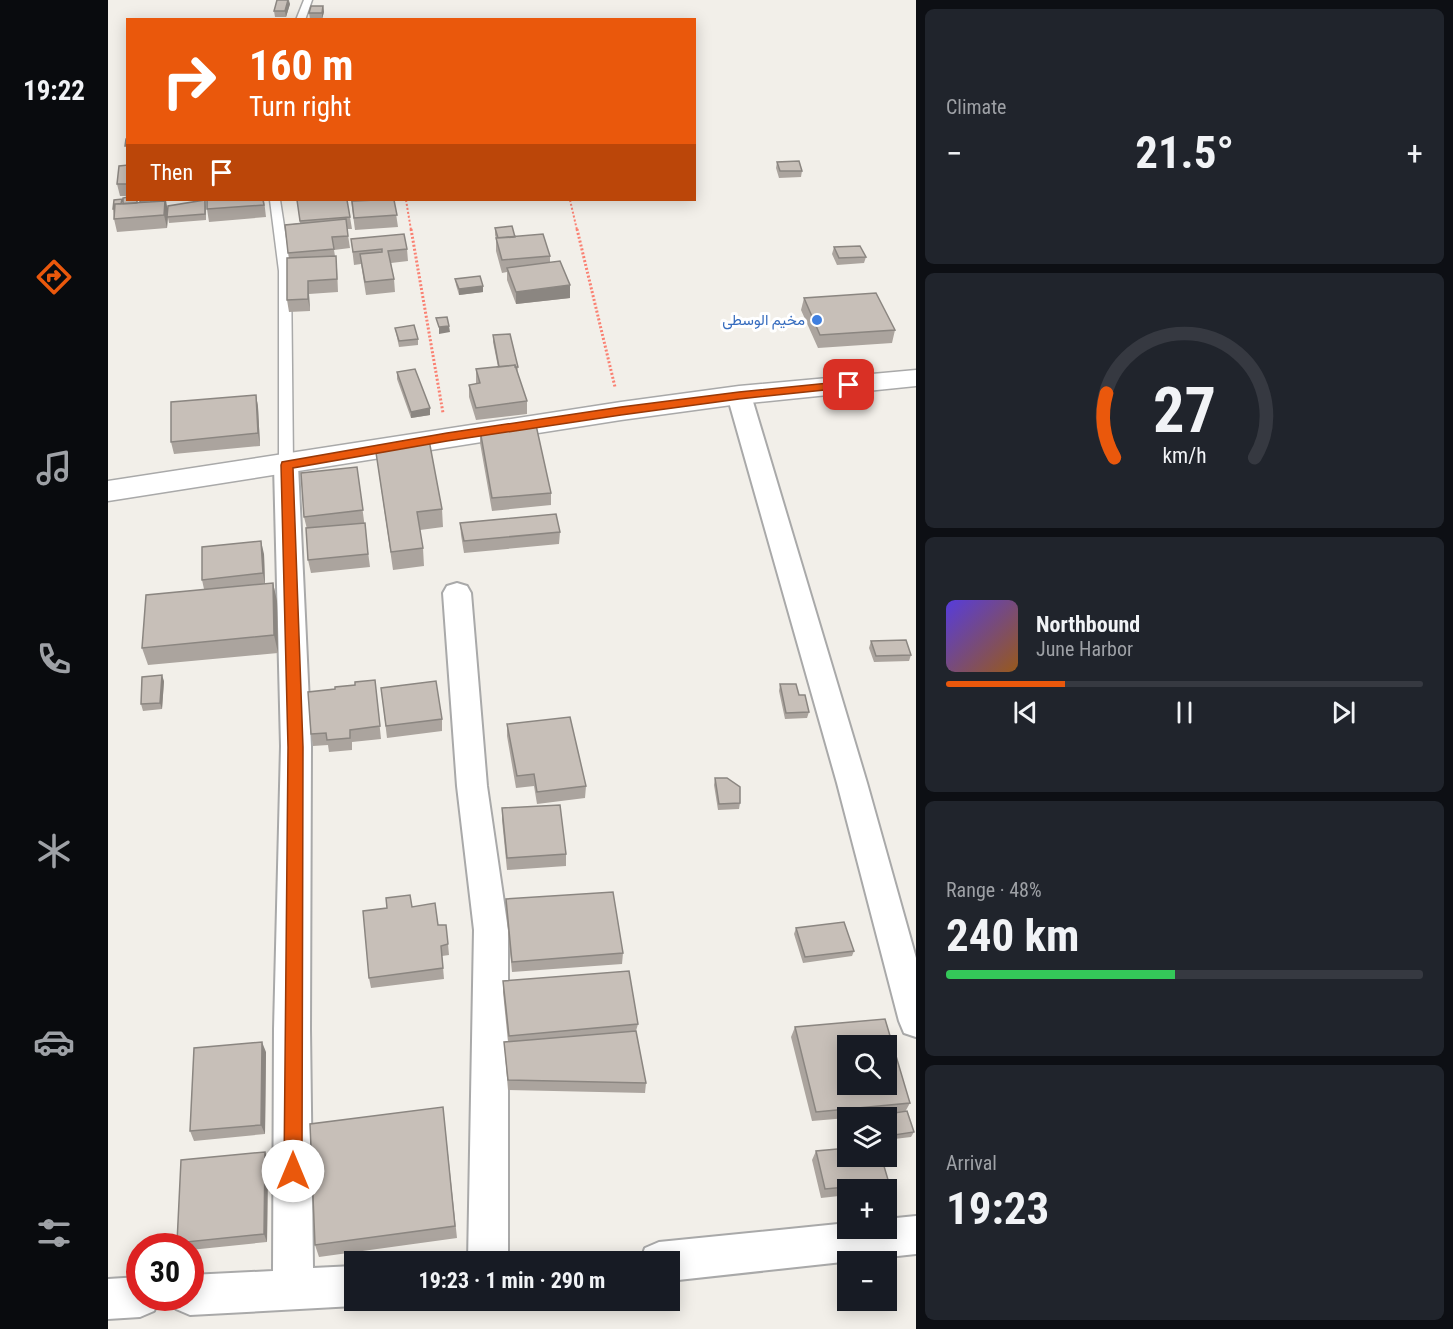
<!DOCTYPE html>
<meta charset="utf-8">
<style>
:root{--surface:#171b24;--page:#20242c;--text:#f1f3f6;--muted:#9ea1a6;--line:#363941;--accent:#ea580c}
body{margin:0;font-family:"Roboto Condensed",Vazirmatn,sans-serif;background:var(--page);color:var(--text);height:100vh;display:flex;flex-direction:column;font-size:22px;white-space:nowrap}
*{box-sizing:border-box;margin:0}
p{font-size:20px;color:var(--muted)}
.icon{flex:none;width:33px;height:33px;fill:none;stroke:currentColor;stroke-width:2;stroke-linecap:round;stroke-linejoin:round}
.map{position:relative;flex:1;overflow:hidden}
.panel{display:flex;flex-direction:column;gap:9px;padding:9px;background:#0d0f14;width:537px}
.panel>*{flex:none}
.top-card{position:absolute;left:18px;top:18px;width:570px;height:183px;border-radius:0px;box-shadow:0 3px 15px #0003;background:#ea580c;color:#fff;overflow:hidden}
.controls{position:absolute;left:729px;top:1035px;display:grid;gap:12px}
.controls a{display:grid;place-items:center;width:60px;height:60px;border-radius:0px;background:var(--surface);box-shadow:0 3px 15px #0003;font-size:30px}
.speed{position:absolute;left:18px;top:1233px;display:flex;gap:12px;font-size:30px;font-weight:700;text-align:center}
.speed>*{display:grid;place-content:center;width:78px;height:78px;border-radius:50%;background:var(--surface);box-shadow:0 3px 15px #0003;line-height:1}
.speed .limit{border:9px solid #d22;background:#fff;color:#111}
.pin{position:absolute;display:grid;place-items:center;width:51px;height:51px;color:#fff;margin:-26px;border-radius:12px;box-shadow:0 3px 9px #0006}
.me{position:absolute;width:66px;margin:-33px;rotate:0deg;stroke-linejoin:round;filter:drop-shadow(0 0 4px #0008)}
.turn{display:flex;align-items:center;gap:21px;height:126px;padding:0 24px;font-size:27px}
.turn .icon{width:78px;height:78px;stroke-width:2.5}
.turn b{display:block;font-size:42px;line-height:51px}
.then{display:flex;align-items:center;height:57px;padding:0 24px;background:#0003;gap:12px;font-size:22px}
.big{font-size:45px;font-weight:700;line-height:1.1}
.panel .card{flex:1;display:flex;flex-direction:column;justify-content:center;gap:9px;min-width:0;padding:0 21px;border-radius:9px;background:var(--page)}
.panel .dial{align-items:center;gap:0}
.dial svg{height:156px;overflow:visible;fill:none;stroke:var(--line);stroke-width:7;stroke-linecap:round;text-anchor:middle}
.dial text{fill:var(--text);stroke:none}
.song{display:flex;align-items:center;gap:18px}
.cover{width:72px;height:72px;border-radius:9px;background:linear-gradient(135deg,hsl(250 70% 55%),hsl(30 70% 35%))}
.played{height:6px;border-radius:3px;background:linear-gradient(90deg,var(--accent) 25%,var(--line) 25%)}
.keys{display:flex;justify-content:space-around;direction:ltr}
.heat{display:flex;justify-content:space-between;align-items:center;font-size:33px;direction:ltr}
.charge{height:9px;border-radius:4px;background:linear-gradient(90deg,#34c759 48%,var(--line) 0)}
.trip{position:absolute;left:236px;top:1251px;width:336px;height:60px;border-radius:0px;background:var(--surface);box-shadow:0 3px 15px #0003;font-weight:700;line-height:60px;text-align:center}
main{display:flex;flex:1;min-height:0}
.tab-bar{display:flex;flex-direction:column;width:108px;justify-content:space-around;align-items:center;background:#090b0e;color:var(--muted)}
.tab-bar .icon{width:42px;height:42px}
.tab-bar .current{color:var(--accent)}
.tab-bar b{font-size:27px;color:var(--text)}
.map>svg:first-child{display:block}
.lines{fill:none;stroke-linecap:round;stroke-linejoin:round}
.service-casing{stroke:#a9a9a9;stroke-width:3}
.minor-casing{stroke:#a9a9a9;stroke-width:4}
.tertiary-casing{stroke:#a9a9a9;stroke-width:3}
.path-far1{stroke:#fa8072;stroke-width:2;stroke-dasharray:2 2;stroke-linecap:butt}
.path{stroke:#fa8072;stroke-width:3;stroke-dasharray:2 2;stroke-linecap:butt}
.service{fill:#fff;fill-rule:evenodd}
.minor{fill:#fff;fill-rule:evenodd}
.tertiary{fill:#fff;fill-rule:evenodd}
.wall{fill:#aba49e}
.shaded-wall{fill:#8b8681}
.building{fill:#c7bfb8;stroke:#8b8681;stroke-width:1.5;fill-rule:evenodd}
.route{fill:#ea580c;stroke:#983908;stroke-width:1.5}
.shop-dot{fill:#3f7fe0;stroke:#fff;stroke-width:2}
.labels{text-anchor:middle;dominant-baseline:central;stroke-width:6;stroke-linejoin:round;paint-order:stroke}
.far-shop-label{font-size:15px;fill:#366cbe;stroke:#fff;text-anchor:end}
</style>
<main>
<nav class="tab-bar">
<b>19:22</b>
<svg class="icon current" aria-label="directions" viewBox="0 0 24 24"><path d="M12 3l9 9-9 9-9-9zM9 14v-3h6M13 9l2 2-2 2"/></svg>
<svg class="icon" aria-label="music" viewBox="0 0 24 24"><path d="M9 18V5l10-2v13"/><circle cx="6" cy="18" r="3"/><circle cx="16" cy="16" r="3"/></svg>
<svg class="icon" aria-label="phone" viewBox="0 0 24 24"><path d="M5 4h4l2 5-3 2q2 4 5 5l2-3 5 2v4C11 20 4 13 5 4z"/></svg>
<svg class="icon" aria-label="climate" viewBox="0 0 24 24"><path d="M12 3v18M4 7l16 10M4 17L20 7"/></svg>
<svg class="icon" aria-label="car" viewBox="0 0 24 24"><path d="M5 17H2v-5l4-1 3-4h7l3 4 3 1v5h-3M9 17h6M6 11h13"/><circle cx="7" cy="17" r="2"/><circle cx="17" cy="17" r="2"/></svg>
<svg class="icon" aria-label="filters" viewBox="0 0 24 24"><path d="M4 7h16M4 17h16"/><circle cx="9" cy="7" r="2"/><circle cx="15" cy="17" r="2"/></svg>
</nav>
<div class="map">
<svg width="808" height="1329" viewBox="0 0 808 1329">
<rect width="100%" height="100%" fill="#f2efe9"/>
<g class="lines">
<defs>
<path id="service" d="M196,0H204L197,20H188Z
M162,200H172L183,271L185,465L178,469L171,465V271Z"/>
<path id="minor" d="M631,388L639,390L643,395L759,783L808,958V1037L796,1033L791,1021L729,783L619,395L623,390Z
M178,457L187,459L190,465L203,746L202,1029L205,1268L246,1266V1300H259L246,1306L82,1315L68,1309L63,1298H82V1275L165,1271L166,1029L173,746L166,465L169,459Z
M349,583L359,586L363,593L379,786L400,930V1262H360L366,930L349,786L335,593L339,586Z
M808,1216V1254L561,1281V1262H532L537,1248L551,1242L740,1223V1228H778V1219Z
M32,1277V1298H52L46,1311L32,1317L0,1319V1279Z"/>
<path id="tertiary" d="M808,370V386L631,404L513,420L0,501V481L513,402L631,386Z"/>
</defs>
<use href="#service" class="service-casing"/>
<use href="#minor" class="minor-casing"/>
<use href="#tertiary" class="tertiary-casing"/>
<path class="path-far1" d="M298,200L303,230
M462,200L469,230"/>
<path class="path" d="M303,229L335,413
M469,229L507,387"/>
<use href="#service" class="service"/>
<use href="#minor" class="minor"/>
<use href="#tertiary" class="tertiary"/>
</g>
<path class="wall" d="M169,0H181L182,4L178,17H167L166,11Z
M215,6L216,12L214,19H202L201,13Z
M669,162L694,171L693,177L671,178L668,168Z
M20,165V196H12L9,184Z
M44,200L45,202L58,204L60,212L97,200L98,207V220L61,223L60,218L59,228L9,232L6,219L5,209L15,204L31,203Z
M156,200L158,217L101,222L99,209Z
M189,200L242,217L244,229H239L242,248L226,250L229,268L230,292L201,294L202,311L181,312L179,300L181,258L177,225L192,223Z
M243,200H286L290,227L247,230Z
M387,228L407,237L442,256V263L462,285V298L408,304L399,280V272L394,273L388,251V238L387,235Z
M243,239L299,249L300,261L283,263L286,279L287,292L258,295L253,264L246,265Z
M726,247L758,257L756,263L729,265L724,254Z
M347,279L375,286V292L351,295L348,285Z
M696,298L787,330L784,343L710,348L693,310Z
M287,328L310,339V345L291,347Z
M385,335L410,367L409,373L419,401V414L368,420L361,397V385L368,384V369L390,367L385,342Z
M289,372L322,415L303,418L289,379Z
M148,395L150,407L152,446L66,454L63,442Z
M372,430L443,493V505L384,511L372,443Z
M267,446L334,509L335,527L312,530L315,548L316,566L285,570Z
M249,467L262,567L203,573L200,560L199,529L196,517Z
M352,523L452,532L451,544L356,553L353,535Z
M156,554L157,584L165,583L169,601L170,653L40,665L34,648L96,589L94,580Z
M763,641L803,655L801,661L766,662L761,648Z
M267,680L273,739L244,742V750L221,752L220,745L205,746L203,734L227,689Z
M56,681L54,709L35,711L33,704Z
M672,684L691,695L701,712L699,718L677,719L671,691Z
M273,688L334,719V731L279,738Z
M399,724L478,786L477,798L429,804L426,786L408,788L399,736Z
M607,778L632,803L631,809L610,810L606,785Z
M394,808L458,854V866L399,870L394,820Z
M398,899L515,953L514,964L404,972L398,910Z
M304,907L330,925L340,944L341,955L334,956L336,979L263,988L261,978Z
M688,928L746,951L744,956L695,963L686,934Z
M395,981L530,1024L528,1031L538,1083L537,1093L400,1090L396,1042H400L395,992Z
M687,1027L802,1103L797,1112L806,1132L803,1137L778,1140V1118H772L773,1115L704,1121L683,1037Z
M158,1052L157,1134L86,1141L82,1131Z
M335,1107L349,1238L211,1257L207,1245Z
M708,1151L781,1183L777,1190H740V1195L713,1198L704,1160Z
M157,1152L160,1161L159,1242L82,1250V1246H71L69,1243Z"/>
<path class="shaded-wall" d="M180,0L182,4L178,17L177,11Z
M215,6L216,12L214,19V13Z
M56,200H58L60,213L59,228L56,215Z
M200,281L201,294L202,311L200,299Z
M462,285V298L408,304V292Z
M375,286V292L351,295V289Z
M341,326L342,332L331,334V327Z
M148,395L150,407L152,446L150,433Z
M322,408V415L303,418V412Z
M153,541L156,554L157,586L155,573Z
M165,583L169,601L170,653L166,635Z
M54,675L56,681L54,709L52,703Z
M154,1042L158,1052L157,1134L153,1125Z
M157,1152L160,1161L159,1242L156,1234Z"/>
<path class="building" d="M169,0H180L177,11H166Z
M203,6H215L214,13H201Z
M18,139H20V146H17Z
M691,161L694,171H672L669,162Z
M20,165V184H9L11,166Z
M20,197V200H29V203L15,204V198Z
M14,199L13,204H7L6,209H5L6,200Z
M32,200H43V202H32Z
M45,200H56V201H45Z
M97,200V214L59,217L60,206Z
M99,200H155L156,205L99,209Z
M189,200H239L242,217L192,221Z
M269,200H286L289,215L246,218L244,201Z
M57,201L56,215L6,219L7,204Z
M238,219L240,236L224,237L226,249L180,253L177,225Z
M404,226L407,237L390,238L387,228Z
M296,234L299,249L280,251L286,279L257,282L252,254L274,252V249L245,252L243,239Z
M435,234L442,256L394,260L388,238Z
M752,246L758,257L731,258L726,247Z
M228,256L229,279L200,281V299L179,300V258Z
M452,261L462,285L408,292L399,268Z
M372,276L375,286L351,289L347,279Z
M768,293L787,330L712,335L696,298Z
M339,317L341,326L331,327L328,318Z
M306,325L310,339L291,341L287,328Z
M402,334L410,367H407V365L391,367L385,335Z
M407,365L419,401L368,408L361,385L372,383L368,369Z
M307,369L322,408L303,412L289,372Z
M148,395L150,433L63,442V402Z
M428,425L443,493L384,498L372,430Z
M321,440L334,509L309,512L315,548L283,552L267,446Z
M249,467L255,510L196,517L193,473Z
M448,514L452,532L356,541L352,523Z
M257,523L260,554L200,560L198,528Z
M153,541L155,573L94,580V547Z
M165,583L166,635L34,648L38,595Z
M798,640L803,655L768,656L763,641Z
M54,675L52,703L33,704L34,677Z
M267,680L272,726L242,730V738L219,740L218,733L203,734L200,692L227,689V687L247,685V682Z
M328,681L334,719L278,726L273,688Z
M672,684H688L691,695H697L701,712L678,713Z
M462,717L478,786L429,792L426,774L409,776L399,724Z
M607,778H619L632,787V803L611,804Z
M452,805L458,854L399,858L394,808Z
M505,892L515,953L404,962L398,899Z
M302,895L304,907L327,903L330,925H338L340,944L333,946L335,968L261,978L255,911L279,908L278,898Z
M736,922L746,951L697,957L688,928Z
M521,971L530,1024L401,1036L395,981Z
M777,1019L802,1103L708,1112L687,1027ZM740,1046H778V1084H740Z
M528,1031L538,1083L400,1080L396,1042Z
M154,1042L153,1125L82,1131L86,1048Z
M335,1107L347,1226L207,1245L202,1124Z
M799,1111L806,1132L780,1136L778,1130V1118H774L773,1115Z
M740,1148V1156H773L781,1183L717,1189L708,1151Z
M157,1152L156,1234L69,1243L73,1160Z"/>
<path class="route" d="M741,381L745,382V387L631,399L513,415L339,441L185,468L195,747L194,1171L191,1177L185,1180L178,1177L176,1171L180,747L173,465L174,462L339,433L513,407L631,392Z"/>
<circle class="shop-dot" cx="709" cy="320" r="6"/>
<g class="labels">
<g class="far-shop-label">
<text x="697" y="320">مخيم الوسطى</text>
</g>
</g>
</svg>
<div class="controls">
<a><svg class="icon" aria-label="search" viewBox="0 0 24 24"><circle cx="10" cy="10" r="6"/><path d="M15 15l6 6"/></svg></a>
<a><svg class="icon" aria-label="layers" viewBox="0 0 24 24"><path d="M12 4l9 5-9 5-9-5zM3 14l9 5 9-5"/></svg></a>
<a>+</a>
<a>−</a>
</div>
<div class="speed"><div class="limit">30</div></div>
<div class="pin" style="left:741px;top:385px;background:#d93025"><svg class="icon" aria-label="arrive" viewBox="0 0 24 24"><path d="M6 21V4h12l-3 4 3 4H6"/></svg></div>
<svg class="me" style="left:185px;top:1171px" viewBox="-20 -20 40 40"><circle r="19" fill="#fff"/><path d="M0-13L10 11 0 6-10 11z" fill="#ea580c"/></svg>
<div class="trip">19:23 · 1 min · 290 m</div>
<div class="top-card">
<div class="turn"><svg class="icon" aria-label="right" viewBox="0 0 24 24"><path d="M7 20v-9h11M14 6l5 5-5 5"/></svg><div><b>160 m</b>Turn right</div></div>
<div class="then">Then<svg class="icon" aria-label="arrive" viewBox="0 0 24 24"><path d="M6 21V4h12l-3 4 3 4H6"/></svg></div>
</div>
</div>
<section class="panel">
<div class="card"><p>Climate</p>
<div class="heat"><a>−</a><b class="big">21.5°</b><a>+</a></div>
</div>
<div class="card dial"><svg viewBox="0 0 100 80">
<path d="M14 69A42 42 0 1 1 86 69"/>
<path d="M14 69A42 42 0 0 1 10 36" stroke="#ea580c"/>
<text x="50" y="56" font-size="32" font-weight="700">27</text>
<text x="50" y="72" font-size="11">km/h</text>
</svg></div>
<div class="card">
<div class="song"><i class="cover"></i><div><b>Northbound</b><p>June Harbor</p></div></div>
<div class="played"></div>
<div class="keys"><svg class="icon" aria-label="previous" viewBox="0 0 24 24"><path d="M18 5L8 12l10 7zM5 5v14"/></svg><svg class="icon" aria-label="pause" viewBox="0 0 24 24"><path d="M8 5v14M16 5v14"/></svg><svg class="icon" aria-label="next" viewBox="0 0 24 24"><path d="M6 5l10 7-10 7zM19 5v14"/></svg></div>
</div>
<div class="card"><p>Range · 48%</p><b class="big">240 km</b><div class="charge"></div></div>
<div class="card"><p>Arrival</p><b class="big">19:23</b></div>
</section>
</main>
